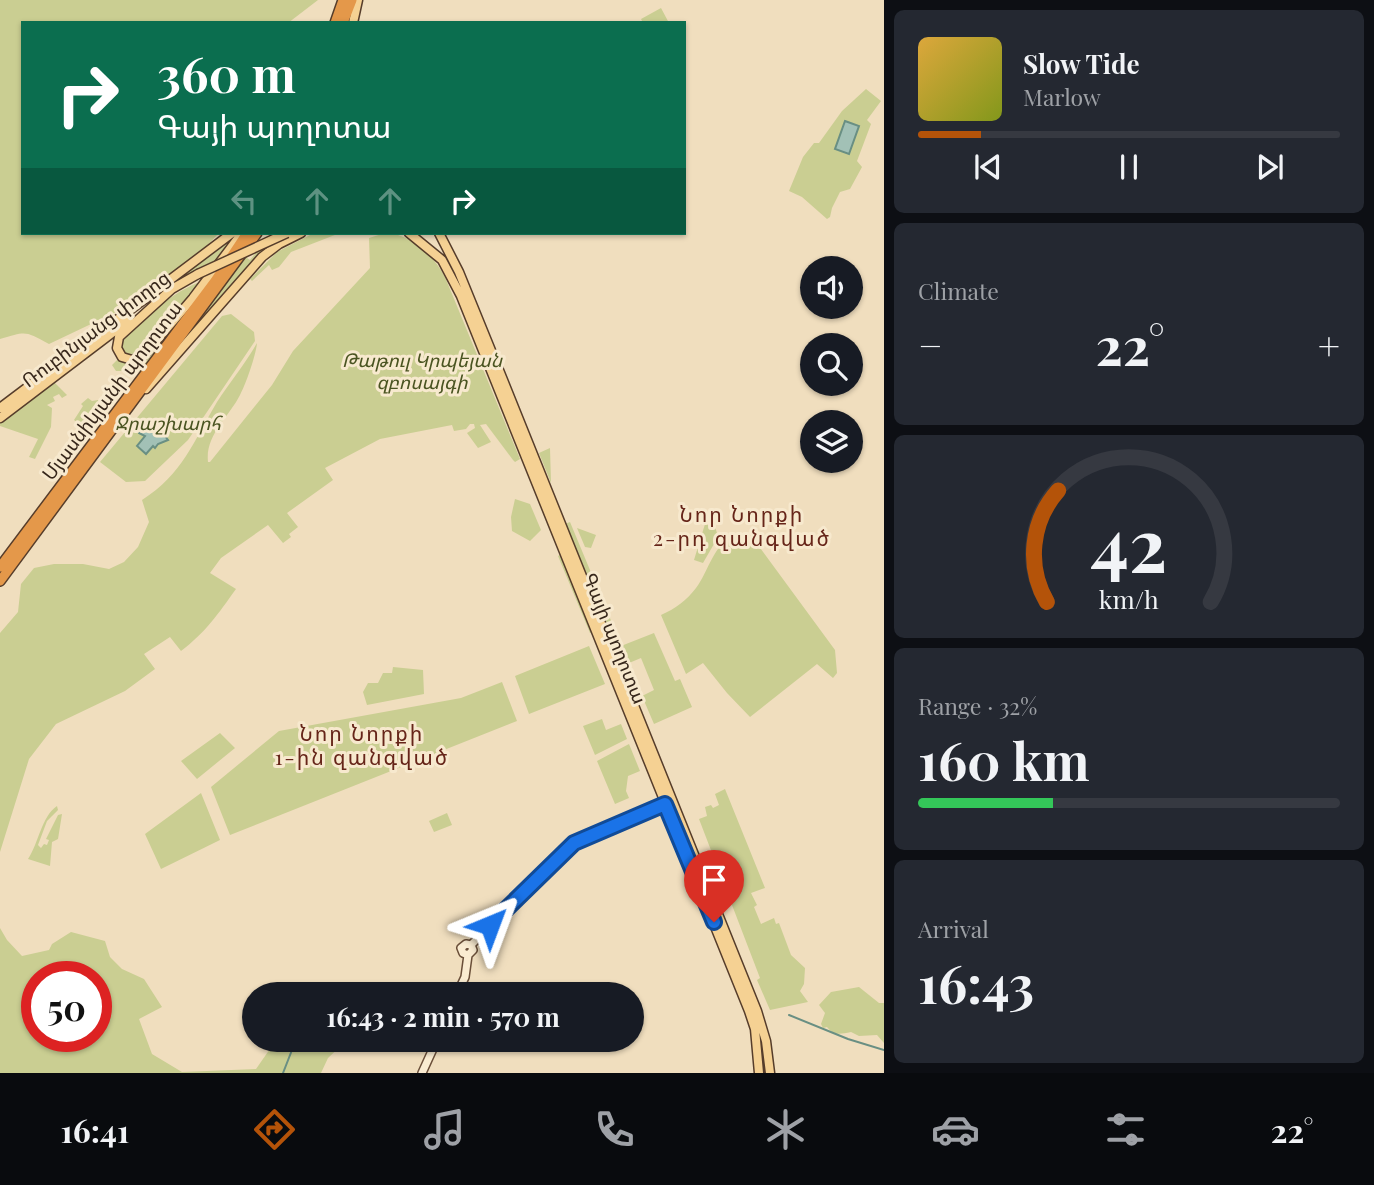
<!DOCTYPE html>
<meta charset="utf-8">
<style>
:root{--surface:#171b24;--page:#242831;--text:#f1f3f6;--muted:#9ea1a6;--line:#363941;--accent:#b45309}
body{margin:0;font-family:"Playfair Display","Noto Sans Armenian",serif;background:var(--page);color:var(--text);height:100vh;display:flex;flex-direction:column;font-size:26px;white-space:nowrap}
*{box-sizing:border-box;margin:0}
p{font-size:23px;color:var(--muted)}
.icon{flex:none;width:38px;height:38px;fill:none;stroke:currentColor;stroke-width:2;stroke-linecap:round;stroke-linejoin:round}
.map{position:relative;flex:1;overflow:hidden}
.side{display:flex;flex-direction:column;gap:10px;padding:10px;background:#0d0f14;width:490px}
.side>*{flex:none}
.hud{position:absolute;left:21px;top:21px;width:665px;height:214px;border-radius:0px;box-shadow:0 2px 5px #0004;background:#0b6e4f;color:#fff;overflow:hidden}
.fabs{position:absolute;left:800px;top:256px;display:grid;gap:14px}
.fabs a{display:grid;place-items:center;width:63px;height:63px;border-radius:50%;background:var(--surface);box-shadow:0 2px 5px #0004;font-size:35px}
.speed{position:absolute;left:21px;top:961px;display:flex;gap:14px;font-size:35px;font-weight:700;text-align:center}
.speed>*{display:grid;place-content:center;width:91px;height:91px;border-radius:50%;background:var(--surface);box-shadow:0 2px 5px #0004;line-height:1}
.speed .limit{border:10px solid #d22;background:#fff;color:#111}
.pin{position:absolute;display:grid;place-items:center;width:60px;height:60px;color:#fff;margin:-72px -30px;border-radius:50% 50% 50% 0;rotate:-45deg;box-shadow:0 0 7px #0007}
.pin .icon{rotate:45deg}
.me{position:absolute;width:77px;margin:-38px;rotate:44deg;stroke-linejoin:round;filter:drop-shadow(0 0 5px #0008)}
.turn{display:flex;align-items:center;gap:24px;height:147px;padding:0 21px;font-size:32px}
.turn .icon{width:91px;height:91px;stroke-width:2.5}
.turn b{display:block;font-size:49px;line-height:60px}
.lanes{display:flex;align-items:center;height:66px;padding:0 21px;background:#0003;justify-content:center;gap:35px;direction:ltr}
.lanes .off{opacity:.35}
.big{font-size:52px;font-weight:700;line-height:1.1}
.side .widget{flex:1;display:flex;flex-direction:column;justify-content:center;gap:10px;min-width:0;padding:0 24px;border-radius:10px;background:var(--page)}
.side .dial{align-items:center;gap:0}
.dial svg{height:182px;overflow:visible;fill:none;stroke:var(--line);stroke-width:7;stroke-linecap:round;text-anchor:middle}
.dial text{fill:var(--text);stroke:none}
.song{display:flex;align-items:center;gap:21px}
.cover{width:84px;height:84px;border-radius:10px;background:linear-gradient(135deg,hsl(40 70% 55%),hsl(70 70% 35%))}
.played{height:7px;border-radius:4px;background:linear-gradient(90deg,var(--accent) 15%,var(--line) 15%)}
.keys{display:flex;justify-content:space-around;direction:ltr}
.heat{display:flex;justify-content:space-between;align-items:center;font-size:38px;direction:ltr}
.charge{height:10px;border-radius:5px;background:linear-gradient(90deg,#34c759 32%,var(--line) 0)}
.trip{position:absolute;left:242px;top:982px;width:402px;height:70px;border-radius:35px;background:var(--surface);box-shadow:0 2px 5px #0004;font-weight:700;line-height:70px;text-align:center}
.dock{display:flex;height:112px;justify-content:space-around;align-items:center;background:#090b0e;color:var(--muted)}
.dock .icon{width:49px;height:49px}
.dock .current{color:var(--accent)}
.dock b{font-size:32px;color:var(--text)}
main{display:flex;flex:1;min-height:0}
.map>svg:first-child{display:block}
.green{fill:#cace92;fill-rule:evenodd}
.water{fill:#a2c1b6;stroke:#698f83;stroke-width:2}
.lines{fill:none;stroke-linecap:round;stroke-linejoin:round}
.stream{stroke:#698f83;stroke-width:2}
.secondary-casing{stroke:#6a4f39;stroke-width:10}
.primary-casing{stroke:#563d2b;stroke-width:11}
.highway-casing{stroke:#563d2b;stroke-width:12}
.secondary{stroke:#faecd1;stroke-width:7}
.primary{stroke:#f5d193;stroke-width:8}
.highway{stroke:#e4984a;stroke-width:9}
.primary-bridge-casing{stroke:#563d2b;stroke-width:11;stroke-linecap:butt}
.primary-bridge{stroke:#f5d193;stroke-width:8}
.route-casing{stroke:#114b97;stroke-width:18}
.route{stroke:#1a73e8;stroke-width:12}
.labels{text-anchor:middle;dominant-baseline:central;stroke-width:6;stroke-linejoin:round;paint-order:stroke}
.street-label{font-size:19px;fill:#37271b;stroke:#f7e9ce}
.park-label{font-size:19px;font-style:italic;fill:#4a5421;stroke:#f7e9ce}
.neighbourhood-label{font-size:21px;letter-spacing:2px;fill:#662519;stroke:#f7e9ce}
</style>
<main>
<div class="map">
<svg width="884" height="1073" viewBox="0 0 884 1073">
<rect width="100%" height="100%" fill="#f0debe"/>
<path class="green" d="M0,0H318L288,23H23V233H219L203,250L129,306L49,344C25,331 27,331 0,339Z
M661,8L669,23H643L641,19Z
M866,89L881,101L867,120L871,124L857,161L862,167L850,189L840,192L832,208L830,217L827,219L802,197L789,191L803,157L814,143H819L842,111Z
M238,233L218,261L171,286L170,284Z
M314,233H340L291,252L279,267L272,270L269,265L252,281L250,279L277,252Z
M385,233C412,234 433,255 445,277L520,459L515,462L513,460L486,424L480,425L491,442L478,448L467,433L475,428L474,424H470L466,429L454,431L452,425L380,439L325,468L333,480L287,513L298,527L289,534L291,537L283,543L268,525L221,558L210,573L236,589C218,614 206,632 181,651L170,637L144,654L155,669L125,691L56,724L29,759L0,852V633L18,612L21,584L34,568L54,564H83L109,569L124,562L138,547L149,522L142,500C183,474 193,442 217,402C230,382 245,364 257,343C256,355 246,384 240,395C229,417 205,435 208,462H210L272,385L293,351L370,268L369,238Z
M275,243L261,252L182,342L245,257L249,255L247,258L250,260L257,251Z
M215,274L142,371H116L112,365L119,358L130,363L144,359Z
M204,280L141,352L133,357L125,355L120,349L121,341C145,315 171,293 204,280Z
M231,314L254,332L255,341L188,440L145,481L126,482L100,462L222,316Z
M54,382L67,395L62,398L59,394L53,397L55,401L47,405L52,408L51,427L35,459L29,457L38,439L0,426V422Z
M88,398L92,401L98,400L110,409L91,433L74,420L83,406L81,404Z
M550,448L551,483L539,453Z
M515,499L530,504L541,530L530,541L512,531L511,517Z
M570,522L612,623L606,626L565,524Z
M705,524L715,526L718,537L703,563L694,560Z
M577,528L596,535L591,548L585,547Z
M736,537L749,538L758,545L835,650L837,673L833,678L817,664L750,717L727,693L703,663L686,674L661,615C675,609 687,600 696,588C708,573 715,539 736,537Z
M562,554L594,632L590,633L558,556Z
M654,633L675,681L680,679L692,707L654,724L642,696L654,690L641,658L629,663L621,646Z
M589,646L605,684L529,714L515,676Z
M393,667L423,670L424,694L367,705L363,692L368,683H378L383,673H392Z
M502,682L517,721L230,835L211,787L279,731L461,698Z
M602,719L606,730L621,724L627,739L595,755L583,726Z
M220,733L235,748L197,779L181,761Z
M629,744L640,771L628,776L626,791L629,798L615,804L597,761Z
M725,789L765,888L751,893L757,905L754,907L761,924L774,918L776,924L779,923L791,955L805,968L804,984L800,991L808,1002L770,1010L757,980L760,978L699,819L707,816L705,807L711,805L713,808L719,805L715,794Z
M201,793L220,840L161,869L145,834Z
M57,806L58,810L47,821L38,845L41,848L44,844L47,845L49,840L46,839L58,815L62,814L58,839L52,842L50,866L28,859C39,843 41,817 57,806Z
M447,813L452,825L434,832L429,821Z
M0,928L7,940L22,956L49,950L52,944L71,932L105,941L110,957L122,969L144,979L162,1007L139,1019L152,1054L182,1072L256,1069L272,1046L280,1040H347L328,1058L321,1073H0ZM37,976H96V1036H37Z
M859,987L879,1003H884V1043L877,1035L859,1036L851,1032C840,1034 834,1036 827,1027L823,1028L821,1024L825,1013L819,1005L831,992Z"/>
<path class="water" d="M845,121L859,126L849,154L835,149Z
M150,424L156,426L154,431H161L168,440L158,444L155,448L153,446L146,454L137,446L145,436L139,433L138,429L141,425Z"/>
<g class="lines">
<path class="stream" d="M789,1015L848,1039L884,1050
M283,1073L292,1050L314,1040"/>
<defs>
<path id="secondary" d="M471,945L574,843L665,804
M468,955L463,953L461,948L466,944L471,945
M457,994L465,977L468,955L473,950L471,945
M422,1073L437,1040"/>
<path id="primary" d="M353,23L358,0
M409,233L442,260L461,296L749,1011L755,1029L759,1073
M439,233L459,272L503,380L757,1011L766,1041L770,1073
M174,287L119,337L117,348L122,357L132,360L144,355L193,298L242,233
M170,290L198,274
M146,389L262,257L279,244L301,233
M0,408L232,233
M0,418L129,320"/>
<path id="highway" d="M335,23L343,0
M343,23L352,0
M0,567L215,281L247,233
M0,581L257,233"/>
</defs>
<use href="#secondary" class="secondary-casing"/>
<use href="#primary" class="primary-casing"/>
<use href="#highway" class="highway-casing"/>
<use href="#secondary" class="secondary"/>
<use href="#primary" class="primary"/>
<use href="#highway" class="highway"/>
<defs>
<path id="primary-bridge" d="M198,274L287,233"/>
</defs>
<use href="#primary-bridge" class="primary-bridge-casing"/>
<use href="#primary-bridge" class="primary-bridge"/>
</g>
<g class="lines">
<defs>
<path id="route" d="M490,925L574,843L665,804L714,922"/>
</defs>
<use href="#route" class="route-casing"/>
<use href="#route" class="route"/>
</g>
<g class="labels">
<g class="street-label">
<text transform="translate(95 328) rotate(-37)">Ռուբինյանց փողոց</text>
<text transform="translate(111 390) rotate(-53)">Մյասնիկյանի պողոտա</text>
<text transform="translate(616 638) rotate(68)">Գայի պողոտա</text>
</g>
<g class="park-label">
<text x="422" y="359">Թաթուլ Կրպեյան<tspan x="422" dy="22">զբոսայգի</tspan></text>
<text x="168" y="422">Ջրաշխարհ</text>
</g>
<g class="neighbourhood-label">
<text x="742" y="513">Նոր Նորքի<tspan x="742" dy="24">2-րդ զանգված</tspan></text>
<text x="362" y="732">Նոր Նորքի<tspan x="362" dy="24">1-ին զանգված</tspan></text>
</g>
</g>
</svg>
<div class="fabs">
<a><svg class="icon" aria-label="sound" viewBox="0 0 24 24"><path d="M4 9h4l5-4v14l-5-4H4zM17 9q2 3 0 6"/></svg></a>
<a><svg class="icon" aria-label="search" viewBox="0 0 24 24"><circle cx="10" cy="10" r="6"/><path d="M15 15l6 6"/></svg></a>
<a><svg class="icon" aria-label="layers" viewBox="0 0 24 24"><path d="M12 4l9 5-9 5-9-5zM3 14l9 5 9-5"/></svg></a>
</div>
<div class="speed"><div class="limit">50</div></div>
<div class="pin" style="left:714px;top:922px;background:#d93025"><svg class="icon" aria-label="arrive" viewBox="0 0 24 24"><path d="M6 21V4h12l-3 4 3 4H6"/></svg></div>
<svg class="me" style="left:490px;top:925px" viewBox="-20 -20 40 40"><path d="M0-17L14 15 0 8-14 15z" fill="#1a73e8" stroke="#fff" stroke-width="4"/></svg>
<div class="trip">16:43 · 2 min · 570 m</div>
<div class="hud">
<div class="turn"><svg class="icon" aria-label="right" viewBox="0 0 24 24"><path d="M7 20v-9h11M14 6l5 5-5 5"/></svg><div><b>360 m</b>Գայի պողոտա</div></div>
<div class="lanes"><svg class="icon off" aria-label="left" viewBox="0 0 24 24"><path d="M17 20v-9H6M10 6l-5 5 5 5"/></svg><svg class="icon off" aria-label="ahead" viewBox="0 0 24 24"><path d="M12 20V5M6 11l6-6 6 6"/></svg><svg class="icon off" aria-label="ahead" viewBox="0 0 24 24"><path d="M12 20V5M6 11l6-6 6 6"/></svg><svg class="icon" aria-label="right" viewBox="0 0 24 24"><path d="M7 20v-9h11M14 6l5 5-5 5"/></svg></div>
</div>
</div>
<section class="side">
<div class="widget">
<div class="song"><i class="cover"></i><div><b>Slow Tide</b><p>Marlow</p></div></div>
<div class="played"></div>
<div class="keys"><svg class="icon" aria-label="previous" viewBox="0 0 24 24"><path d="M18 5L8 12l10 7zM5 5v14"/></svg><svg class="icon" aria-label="pause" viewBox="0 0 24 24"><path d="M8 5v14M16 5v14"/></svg><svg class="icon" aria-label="next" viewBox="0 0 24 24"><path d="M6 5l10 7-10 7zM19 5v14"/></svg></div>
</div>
<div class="widget"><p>Climate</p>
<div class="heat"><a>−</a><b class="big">22°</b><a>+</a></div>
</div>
<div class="widget dial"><svg viewBox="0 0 100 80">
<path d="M14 69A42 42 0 1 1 86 69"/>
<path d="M14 69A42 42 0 0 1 19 20" stroke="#b45309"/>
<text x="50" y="56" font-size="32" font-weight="700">42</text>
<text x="50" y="72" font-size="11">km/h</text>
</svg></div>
<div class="widget"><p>Range · 32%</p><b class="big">160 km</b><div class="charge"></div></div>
<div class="widget"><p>Arrival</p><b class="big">16:43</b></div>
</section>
</main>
<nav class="dock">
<b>16:41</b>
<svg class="icon current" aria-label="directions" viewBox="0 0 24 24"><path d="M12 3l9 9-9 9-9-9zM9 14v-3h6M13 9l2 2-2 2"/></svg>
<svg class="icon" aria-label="music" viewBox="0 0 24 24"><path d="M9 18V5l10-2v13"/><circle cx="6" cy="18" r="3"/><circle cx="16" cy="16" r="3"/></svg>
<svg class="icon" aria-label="phone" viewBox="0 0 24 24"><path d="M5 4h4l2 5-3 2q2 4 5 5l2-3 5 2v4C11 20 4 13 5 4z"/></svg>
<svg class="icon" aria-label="climate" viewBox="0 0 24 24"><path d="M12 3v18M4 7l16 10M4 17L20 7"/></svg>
<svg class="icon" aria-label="car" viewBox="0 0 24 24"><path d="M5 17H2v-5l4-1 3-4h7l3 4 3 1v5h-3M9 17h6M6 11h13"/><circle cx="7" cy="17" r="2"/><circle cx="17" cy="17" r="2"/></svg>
<svg class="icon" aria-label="filters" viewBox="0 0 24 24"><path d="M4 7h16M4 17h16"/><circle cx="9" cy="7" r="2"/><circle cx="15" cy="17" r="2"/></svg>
<b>22°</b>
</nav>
